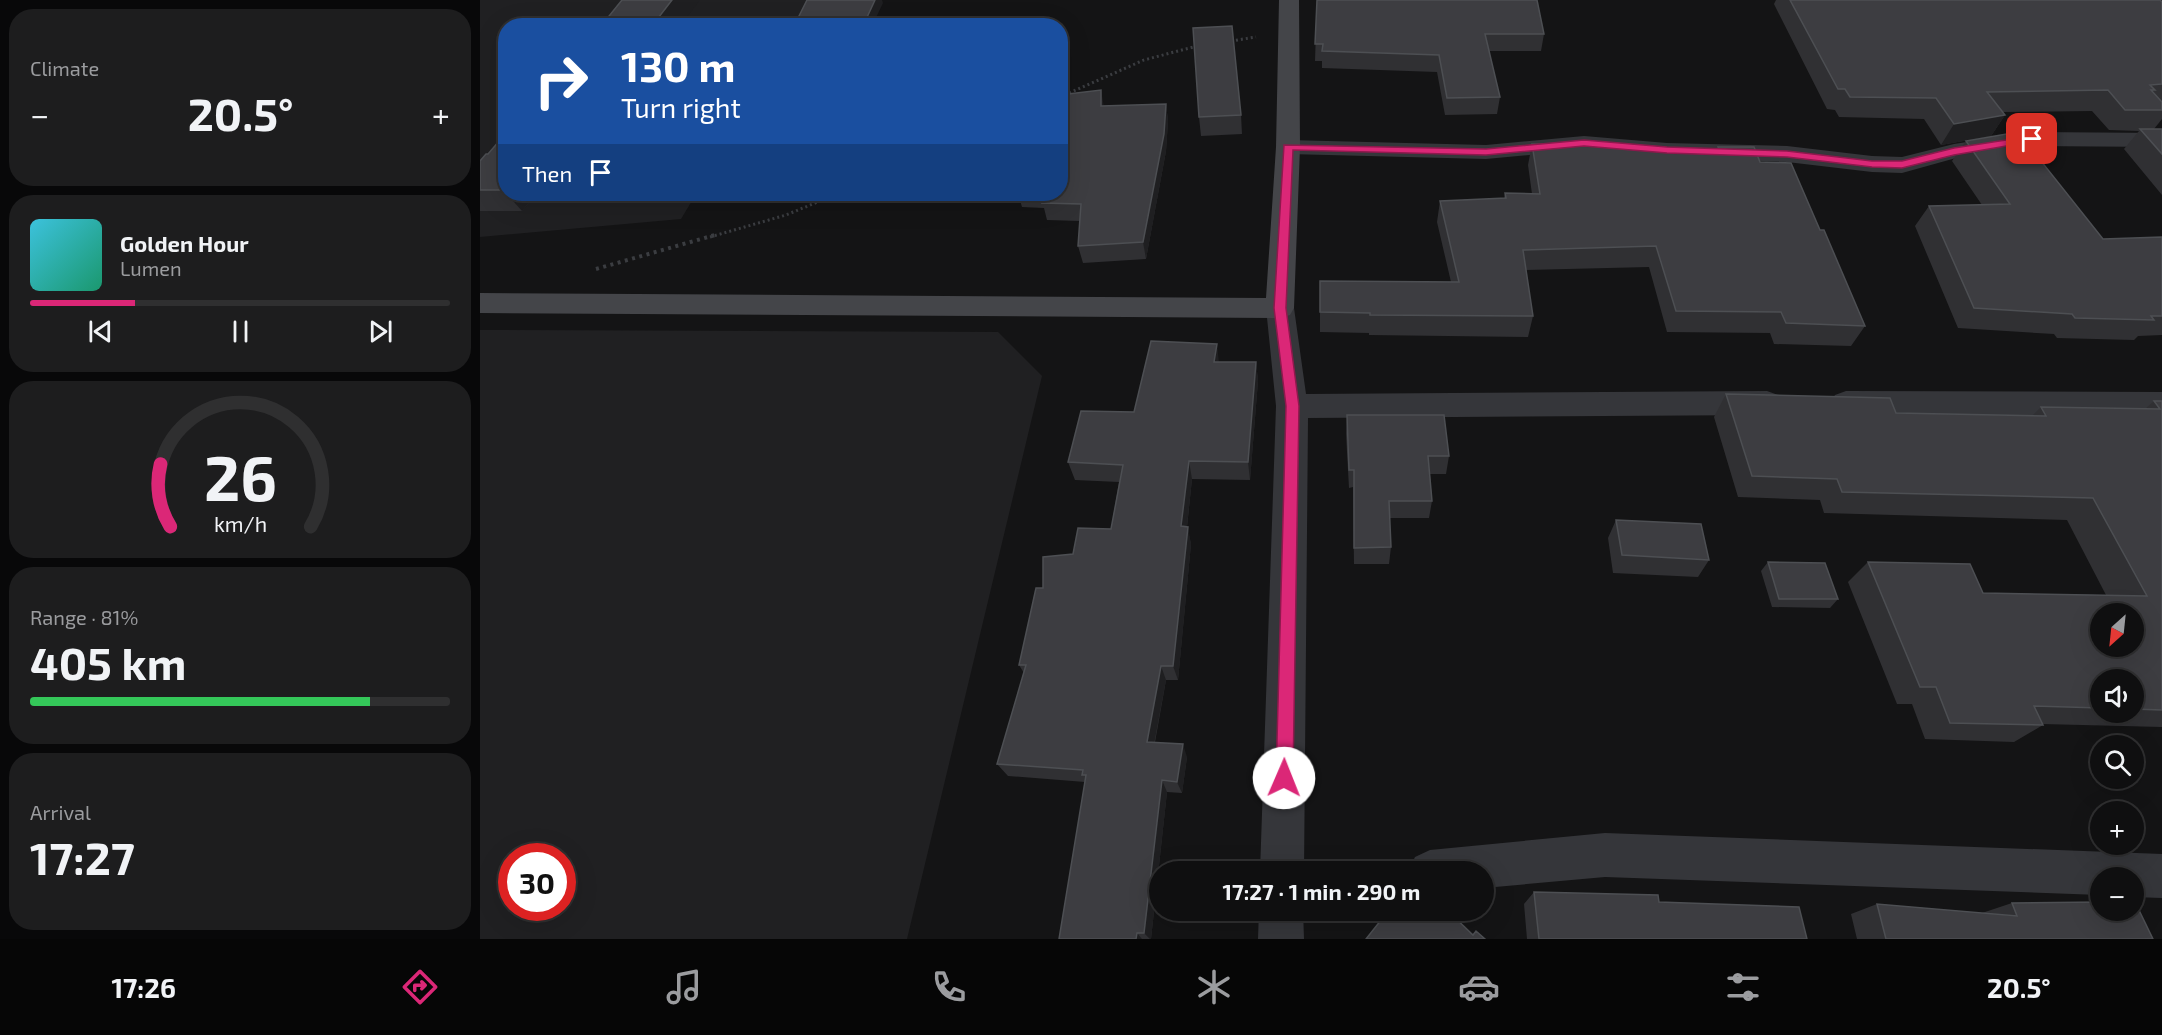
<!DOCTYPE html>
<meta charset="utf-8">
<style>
:root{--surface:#0f0f10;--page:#1d1d1e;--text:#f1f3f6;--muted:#9b9c9f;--line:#2f2f30;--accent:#db2777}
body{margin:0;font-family:"Exo 2",sans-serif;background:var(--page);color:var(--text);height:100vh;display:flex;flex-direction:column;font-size:22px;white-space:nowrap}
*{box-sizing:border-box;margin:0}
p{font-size:20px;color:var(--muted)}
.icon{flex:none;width:33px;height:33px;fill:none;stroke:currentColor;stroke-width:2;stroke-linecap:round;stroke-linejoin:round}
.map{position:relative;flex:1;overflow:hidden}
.panel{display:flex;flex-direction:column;gap:9px;padding:9px;background:#080809;width:480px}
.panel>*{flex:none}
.banner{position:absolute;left:18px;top:18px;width:570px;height:183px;border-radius:24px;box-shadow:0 6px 24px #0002,0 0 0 2px var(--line);background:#1a4fa0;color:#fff;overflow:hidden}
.needle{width:39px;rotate:207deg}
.fabs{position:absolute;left:1610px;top:603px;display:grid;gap:12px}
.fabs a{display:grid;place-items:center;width:54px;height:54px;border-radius:50%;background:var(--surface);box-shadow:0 6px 24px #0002,0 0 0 2px var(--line);font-size:30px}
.speed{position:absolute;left:18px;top:843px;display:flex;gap:12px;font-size:30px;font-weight:700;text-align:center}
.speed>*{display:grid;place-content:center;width:78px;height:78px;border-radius:50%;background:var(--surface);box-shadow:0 6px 24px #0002,0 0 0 2px var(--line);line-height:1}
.speed .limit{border:9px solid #d22;background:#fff;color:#111}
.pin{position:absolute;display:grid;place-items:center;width:51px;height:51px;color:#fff;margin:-26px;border-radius:12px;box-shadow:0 3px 9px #0006}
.me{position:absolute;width:66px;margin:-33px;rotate:1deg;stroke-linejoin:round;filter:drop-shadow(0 0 4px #0008)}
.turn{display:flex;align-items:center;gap:21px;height:126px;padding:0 24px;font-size:27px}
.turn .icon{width:78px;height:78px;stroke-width:2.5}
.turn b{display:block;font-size:42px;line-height:51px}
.then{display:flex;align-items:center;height:57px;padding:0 24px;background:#0003;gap:12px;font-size:22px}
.big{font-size:45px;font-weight:700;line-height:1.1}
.panel .widget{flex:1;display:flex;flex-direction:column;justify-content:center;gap:9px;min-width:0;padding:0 21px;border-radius:24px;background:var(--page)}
.panel .dial{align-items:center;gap:0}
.dial svg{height:156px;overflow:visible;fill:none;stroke:var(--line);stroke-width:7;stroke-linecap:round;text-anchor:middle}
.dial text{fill:var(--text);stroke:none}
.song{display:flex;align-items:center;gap:18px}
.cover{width:72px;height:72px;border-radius:9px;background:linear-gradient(135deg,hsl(190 70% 55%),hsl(160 70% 35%))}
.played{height:6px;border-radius:3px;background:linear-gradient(90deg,var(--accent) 25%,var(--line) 25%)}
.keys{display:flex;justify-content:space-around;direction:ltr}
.heat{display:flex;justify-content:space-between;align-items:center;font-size:33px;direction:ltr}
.charge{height:9px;border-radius:4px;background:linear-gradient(90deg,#34c759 81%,var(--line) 0)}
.trip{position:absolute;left:669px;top:861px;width:345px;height:60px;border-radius:30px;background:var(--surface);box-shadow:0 6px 24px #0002,0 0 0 2px var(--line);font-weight:700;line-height:60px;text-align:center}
.tabs{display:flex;height:96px;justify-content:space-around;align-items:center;background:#060606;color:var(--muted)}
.tabs .icon{width:42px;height:42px}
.tabs .current{color:var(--accent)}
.tabs b{font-size:27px;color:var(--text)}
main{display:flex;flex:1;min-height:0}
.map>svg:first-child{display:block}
.built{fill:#202022;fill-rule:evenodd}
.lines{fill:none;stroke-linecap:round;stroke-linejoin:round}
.path-far1{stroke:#3b3d41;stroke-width:3;stroke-dasharray:2 3;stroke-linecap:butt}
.path{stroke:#3b3d41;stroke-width:4;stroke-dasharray:3 4.5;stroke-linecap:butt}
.street{fill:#35363a;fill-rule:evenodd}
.secondary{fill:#444549;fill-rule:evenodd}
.wall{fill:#303033;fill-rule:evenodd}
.shaded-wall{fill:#1f1f21}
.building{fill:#3d3d41;stroke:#4d4f53;stroke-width:1.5;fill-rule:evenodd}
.route{fill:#db2777;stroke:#8e194d;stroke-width:1.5}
</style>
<main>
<section class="panel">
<div class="widget"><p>Climate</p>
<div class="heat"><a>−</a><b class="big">20.5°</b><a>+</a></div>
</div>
<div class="widget">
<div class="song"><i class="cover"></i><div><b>Golden Hour</b><p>Lumen</p></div></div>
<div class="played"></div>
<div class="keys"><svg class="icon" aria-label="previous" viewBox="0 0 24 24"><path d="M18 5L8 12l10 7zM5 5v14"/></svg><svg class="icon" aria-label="pause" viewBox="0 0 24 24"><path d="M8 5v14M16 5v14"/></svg><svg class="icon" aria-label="next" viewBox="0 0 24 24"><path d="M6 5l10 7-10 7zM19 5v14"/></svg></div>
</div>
<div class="widget dial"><svg viewBox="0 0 100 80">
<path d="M14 69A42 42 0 1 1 86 69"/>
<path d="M14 69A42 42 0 0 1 9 37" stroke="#db2777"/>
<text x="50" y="56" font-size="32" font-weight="700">26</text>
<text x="50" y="72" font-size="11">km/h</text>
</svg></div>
<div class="widget"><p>Range · 81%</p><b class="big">405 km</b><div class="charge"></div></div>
<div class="widget"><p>Arrival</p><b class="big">17:27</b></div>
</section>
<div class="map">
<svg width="1682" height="939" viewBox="0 0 1682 939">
<rect width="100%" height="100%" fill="#141415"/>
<path class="built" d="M0,0H333L318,25L26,26V194H216L201,219L0,237Z
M0,330L518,332L562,376L427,939H0ZM32,856H82V908H32Z"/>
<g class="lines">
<path class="path-far1" d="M751,41L776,37
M580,97L664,60L717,46
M230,237L306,215L357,194"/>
<path class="path" d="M116,269L235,235"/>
<path class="street" d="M1552,132L1682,133V147L1552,146L1476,158L1422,173L1392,172L1307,162L1187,157L1104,150L1006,159L808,154L799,152L796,147L799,142L808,140L1006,145L1104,136L1187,143L1307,146L1392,156L1422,157L1474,144Z
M800,298L810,301L814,308L826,394L1287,391L1298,395L1303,403L1298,411L1287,415L828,418L824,872H780L796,406L786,308L790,301Z
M1366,391L1682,392V416L1366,415L1355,411L1350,403L1355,395Z
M1125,833L1682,854V898L1653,897V878H1620V895L1125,877L1004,888V872H928L935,857L950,850Z
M779,910H823L824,939H778Z"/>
<path class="secondary" d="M799,0H819L820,147L814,308L810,315L800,318L0,313V293L786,298L796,147Z"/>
</g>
<path class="wall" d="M837,0L1064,34L1061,51H1009L1020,97L1017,114L965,115L957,72L842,68V61H835Z
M1296,0H1680L1681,1L1682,0V119L1674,129H1682V195L1644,149L1659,131L1629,130L1612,111L1522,112L1525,115L1511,136L1461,145L1444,119L1359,117L1355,110L1347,109L1294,4Z
M686,104L688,121L686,151L666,259L603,263L598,246L600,221L567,220L564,208L542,207L538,194H580L624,106Z
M761,115L762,134L721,136L719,117Z
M26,133V194H56L42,211H0V161L8,154Z
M1486,141L1623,239L1682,237V335L1658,336L1654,340L1577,338L1574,334L1478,328L1435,226L1449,206L1502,205L1472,161Z
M1052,144L1237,150L1238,147L1280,162L1340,230L1385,326L1371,346L1294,344L1290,333L1187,332L1169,267L1046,270L1053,316L1048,337L889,335V333L840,332V281L971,282L957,222L960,201L1024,198L1025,193L1052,194L1048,165Z
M739,362H776L778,381L770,480L712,479L707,527L711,544L698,680H686L675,742L707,757L702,793L687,792L671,939H579L605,782L528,776L517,764L544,673L539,665L563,588L593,554L631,529L639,482L595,480L588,462L654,412Z
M1246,394L1416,413L1552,416L1561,407L1665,409L1674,401H1682V727L1562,724L1563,725L1534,742L1445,739L1432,704H1417L1368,582L1388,562L1503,593L1626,595L1587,520L1344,513L1340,500L1258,497L1234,417ZM1620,680H1653V712H1620Z
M867,415L969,456L966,474H950L952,501L949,518H909L911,547L909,564H874L873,487L869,488L866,434Z
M1136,520L1229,560L1218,577L1133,573L1128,538Z
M1288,562L1358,599L1350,608L1292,607L1281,571Z
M1054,892L1179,902L1327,939H1047L1044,904Z
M1532,903L1673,939H1377L1371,914L1397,904L1502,913Z"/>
<path class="shaded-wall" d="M192,0H220L200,26H172Z
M395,0H402L403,3L392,26H383Z
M621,90L624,107L621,106Z
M686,104L688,121L686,151L666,259L663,242Z
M1525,115L1511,136L1461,145L1474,124Z
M27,194H56L42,211Z
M737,344L739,363L734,362Z
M776,362L778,381L770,480L768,462Z
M709,461L712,479L705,544L701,526Z
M708,527L711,544L698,680L693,666Z
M681,666L686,680L672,755L667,742Z
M703,744L707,757L702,793L697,782Z
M682,780L687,792L671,939H670L664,933Z
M657,933L662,939H656Z"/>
<path class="building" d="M142,0H192L172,26H121Z
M327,0H395L383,26H314Z
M837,0H1057L1064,34H1005L1020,97L967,98L959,55L842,51L843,44H835Z
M1310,0H1680L1682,2V84L1670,85L1675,90H1671L1682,102V110H1645L1628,90L1507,92L1525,115L1474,124L1456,98L1370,97L1365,89H1358Z
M752,26L761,115L719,117L713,28Z
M621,90V106L686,104L684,134L663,242L598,246L601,204L562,203L565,194H580V95Z
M1660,129H1682V154Z
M1538,132L1623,239L1682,237V316H1671L1674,320L1595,318L1592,314L1494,308L1449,206L1530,204L1486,141Z
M26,133V188L24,190H0V161L6,154H8Z
M1052,144L1239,150L1238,147H1274L1280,162L1311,163L1340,230H1344L1385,326L1306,323L1301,312L1196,311L1176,246L1043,250L1053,316L890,315V313L840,312V281L979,282L960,201L1026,198L1025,193L1060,194Z
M671,341L737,344L734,362H776L768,462L709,461L701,526L708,527L693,666H681L667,742L703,744L697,782L682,780L664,933H657L656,939H579L606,775H602L603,770L517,764L546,665H539L556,588H563V557L593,554L598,528L631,529L643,465L588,462L601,411L654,412Z
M1246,394L1410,398L1416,413L1566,416L1561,407L1680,409L1674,401H1682V710L1653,709V680H1620V708L1554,706L1563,725L1470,723L1456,687H1440L1388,562L1490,564L1503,593L1667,596L1613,498L1362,492L1357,479L1272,476ZM1620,614H1653V646H1620Z
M867,415H964L969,456H948L952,501H909L911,547L874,548V470H869Z
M1136,520L1221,524L1229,560L1142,555Z
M1288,562L1345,563L1358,599H1299Z
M1054,892L1178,895L1179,902L1319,907L1327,939H1059Z
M1620,902V910H1653V902H1655L1673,939H1406L1397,904L1537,916L1532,903Z
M909,910H967L993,935L996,931L1005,939H886Z"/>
<path class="route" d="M1552,136L1557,139L1556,141L1474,155L1422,168L1392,167L1307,157L1187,153L1104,146L1006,155L813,150L806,308L819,406L813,778L810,785L804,787L798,785L796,778L806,406L794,308L804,145L1006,149L1104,140L1187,147L1307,151L1392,161H1422L1474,148Z"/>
</svg>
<div class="fabs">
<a><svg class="needle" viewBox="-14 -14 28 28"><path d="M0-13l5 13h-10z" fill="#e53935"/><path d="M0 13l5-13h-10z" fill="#9b9c9f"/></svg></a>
<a><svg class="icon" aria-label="sound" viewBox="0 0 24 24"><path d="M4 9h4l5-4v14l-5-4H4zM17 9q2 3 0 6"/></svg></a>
<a><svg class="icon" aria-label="search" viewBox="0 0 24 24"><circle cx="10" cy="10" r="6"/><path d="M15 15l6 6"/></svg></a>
<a>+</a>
<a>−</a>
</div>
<div class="speed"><div class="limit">30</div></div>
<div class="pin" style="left:1552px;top:139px;background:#d93025"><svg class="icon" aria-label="arrive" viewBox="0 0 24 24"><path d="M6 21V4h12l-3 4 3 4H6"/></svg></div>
<svg class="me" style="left:804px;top:778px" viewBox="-20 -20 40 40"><circle r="19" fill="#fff"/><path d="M0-13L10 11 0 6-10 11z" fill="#db2777"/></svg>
<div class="trip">17:27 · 1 min · 290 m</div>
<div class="banner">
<div class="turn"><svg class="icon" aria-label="right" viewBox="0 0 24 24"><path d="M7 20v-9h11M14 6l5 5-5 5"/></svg><div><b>130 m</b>Turn right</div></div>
<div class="then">Then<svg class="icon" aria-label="arrive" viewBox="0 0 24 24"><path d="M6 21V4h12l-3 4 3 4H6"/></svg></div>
</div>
</div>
</main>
<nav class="tabs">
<b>17:26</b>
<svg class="icon current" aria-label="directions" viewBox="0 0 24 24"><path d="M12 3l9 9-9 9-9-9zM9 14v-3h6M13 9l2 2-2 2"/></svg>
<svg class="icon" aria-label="music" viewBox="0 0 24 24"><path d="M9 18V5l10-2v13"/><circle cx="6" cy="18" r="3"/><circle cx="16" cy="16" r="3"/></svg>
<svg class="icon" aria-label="phone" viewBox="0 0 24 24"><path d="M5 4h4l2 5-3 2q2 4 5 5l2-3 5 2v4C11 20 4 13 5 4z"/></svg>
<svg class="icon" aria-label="climate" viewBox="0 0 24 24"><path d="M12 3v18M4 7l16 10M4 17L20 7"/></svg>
<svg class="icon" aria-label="car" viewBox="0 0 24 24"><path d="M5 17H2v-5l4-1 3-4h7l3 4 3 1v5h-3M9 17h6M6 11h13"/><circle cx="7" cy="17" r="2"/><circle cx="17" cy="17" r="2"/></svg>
<svg class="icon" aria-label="filters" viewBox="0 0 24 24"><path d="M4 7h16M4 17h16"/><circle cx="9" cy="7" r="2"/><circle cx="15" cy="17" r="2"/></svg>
<b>20.5°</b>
</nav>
